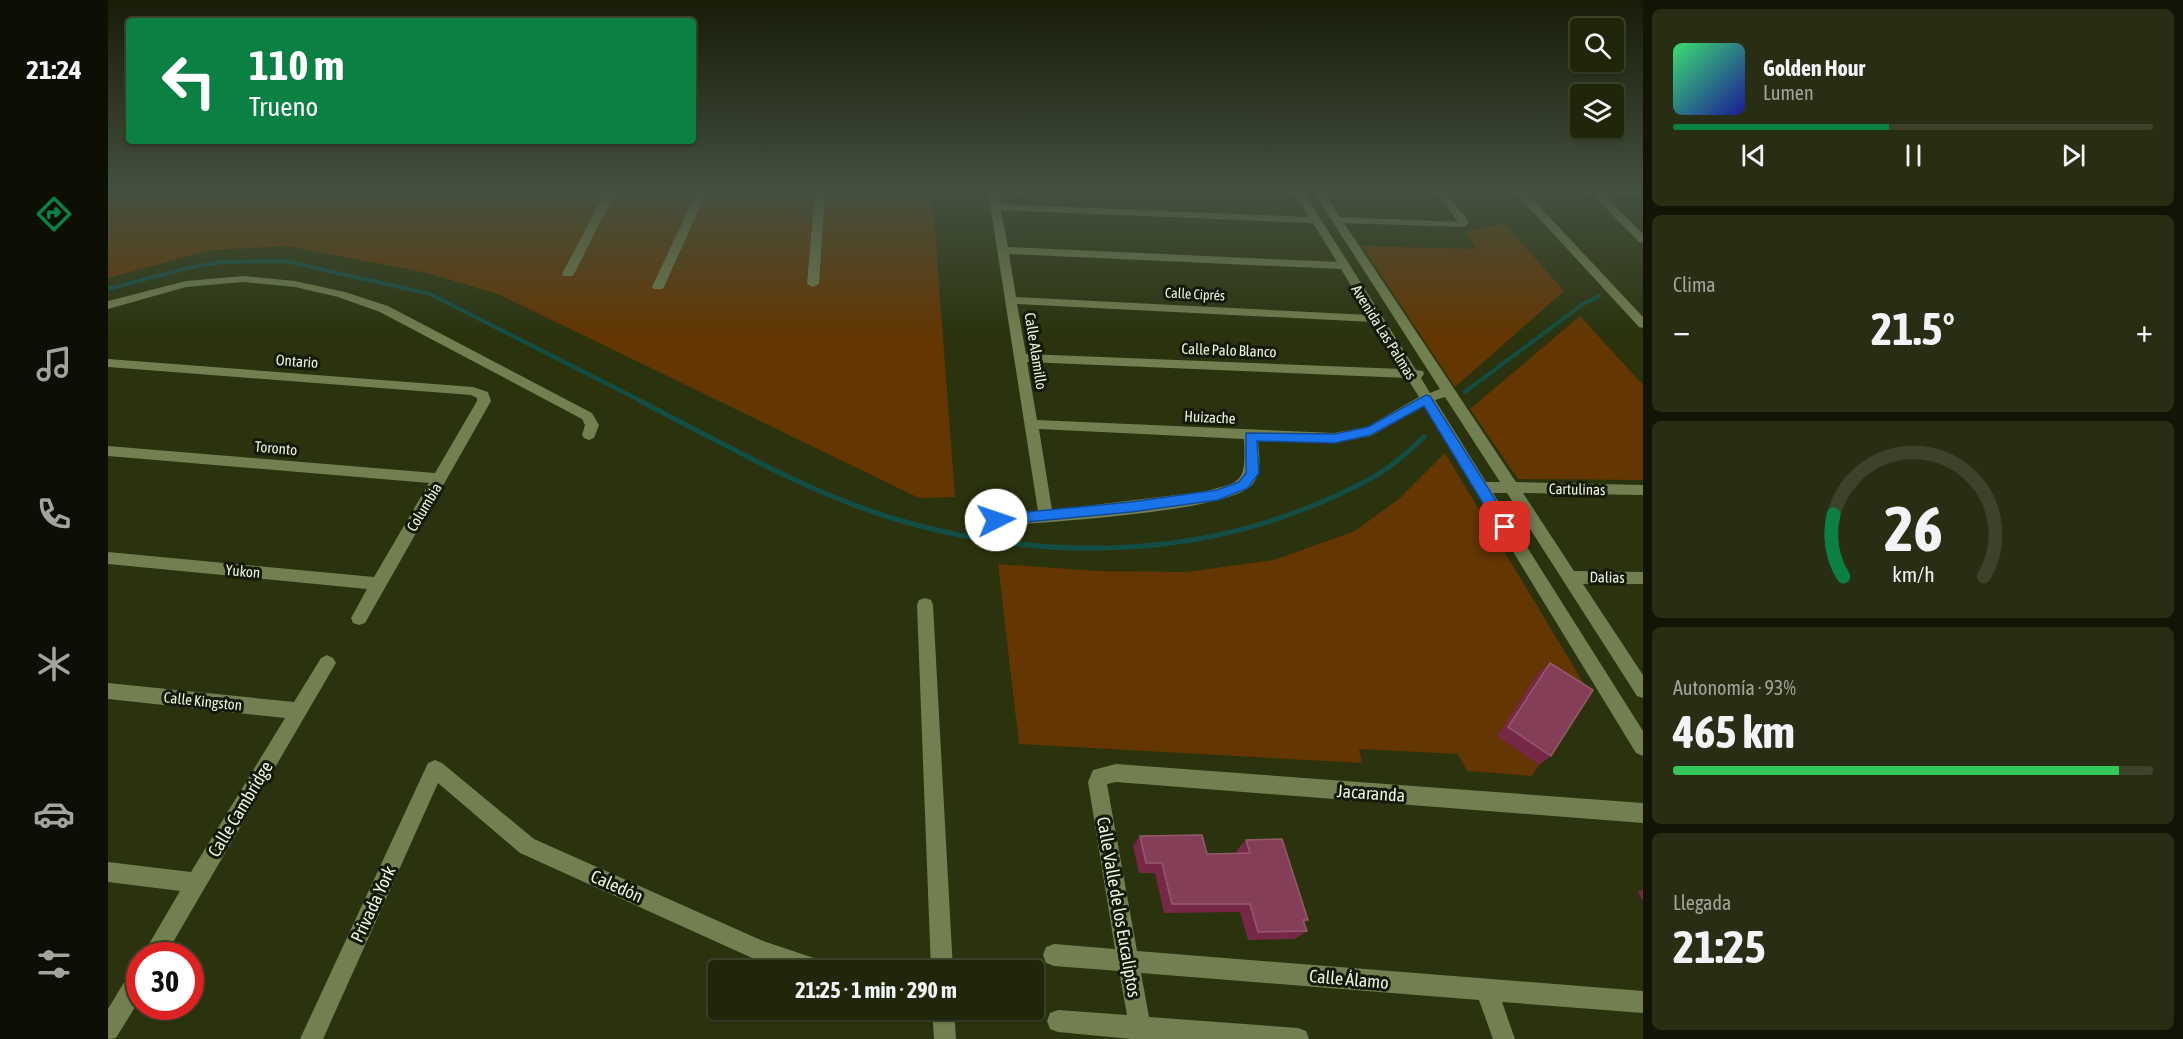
<!DOCTYPE html>
<html lang="es">
<meta charset="utf-8">
<style>
:root{--surface:#20260a;--page:#282e13;--text:#f1f3f6;--muted:#a2a59c;--line:#3d432b;--accent:#0b8043}
body{margin:0;font-family:"Asap Condensed",sans-serif;background:var(--page);color:var(--text);height:100vh;display:flex;flex-direction:column;font-size:22px;white-space:nowrap}
*{box-sizing:border-box;margin:0}
p{font-size:20px;color:var(--muted)}
.icon{flex:none;width:33px;height:33px;fill:none;stroke:currentColor;stroke-width:2;stroke-linecap:round;stroke-linejoin:round}
.map{position:relative;flex:1;overflow:hidden}
.panel{display:flex;flex-direction:column;gap:9px;padding:9px;background:#121506;width:540px}
.panel>*{flex:none}
.banner{position:absolute;left:18px;top:18px;width:570px;height:126px;border-radius:6px;box-shadow:0 2px 4px #0004,0 0 0 2px var(--line);background:#0b8043;color:#fff;overflow:hidden}
.fabs{position:absolute;left:1462px;top:18px;display:grid;gap:12px}
.fabs a{display:grid;place-items:center;width:54px;height:54px;border-radius:6px;background:var(--surface);box-shadow:0 2px 4px #0004,0 0 0 2px var(--line);font-size:30px}
.speed{position:absolute;left:18px;top:942px;display:flex;gap:12px;font-size:30px;font-weight:700;text-align:center}
.speed>*{display:grid;place-content:center;width:78px;height:78px;border-radius:50%;background:var(--surface);box-shadow:0 2px 4px #0004,0 0 0 2px var(--line);line-height:1}
.speed .limit{border:9px solid #d22;background:#fff;color:#111}
.pin{position:absolute;display:grid;place-items:center;width:51px;height:51px;color:#fff;margin:-26px;border-radius:12px;box-shadow:0 3px 9px #0006}
.me{position:absolute;width:66px;margin:-33px;rotate:86deg;stroke-linejoin:round;filter:drop-shadow(0 0 4px #0008)}
.turn{display:flex;align-items:center;gap:21px;height:126px;padding:0 24px;font-size:27px}
.turn .icon{width:78px;height:78px;stroke-width:2.5}
.turn b{display:block;font-size:42px;line-height:51px}
.big{font-size:45px;font-weight:700;line-height:1.1}
.panel .tile{flex:1;display:flex;flex-direction:column;justify-content:center;gap:9px;min-width:0;padding:0 21px;border-radius:9px;background:var(--page)}
.panel .dial{align-items:center;gap:0}
.dial svg{height:156px;overflow:visible;fill:none;stroke:var(--line);stroke-width:7;stroke-linecap:round;text-anchor:middle}
.dial text{fill:var(--text);stroke:none}
.song{display:flex;align-items:center;gap:18px}
.cover{width:72px;height:72px;border-radius:9px;background:linear-gradient(135deg,hsl(140 70% 55%),hsl(240 70% 35%))}
.played{height:6px;border-radius:3px;background:linear-gradient(90deg,var(--accent) 45%,var(--line) 45%)}
.keys{display:flex;justify-content:space-around;direction:ltr}
.heat{display:flex;justify-content:space-between;align-items:center;font-size:33px;direction:ltr}
.charge{height:9px;border-radius:4px;background:linear-gradient(90deg,#34c759 93%,var(--line) 0)}
.trip{position:absolute;left:600px;top:960px;width:336px;height:60px;border-radius:6px;background:var(--surface);box-shadow:0 2px 4px #0004,0 0 0 2px var(--line);font-weight:700;line-height:60px;text-align:center}
main{display:flex;flex:1;min-height:0}
.tab-bar{display:flex;flex-direction:column;width:108px;justify-content:space-around;align-items:center;background:#0d0f04;color:var(--muted)}
.tab-bar .icon{width:42px;height:42px}
.tab-bar .selected{color:var(--accent)}
.tab-bar b{font-size:27px;color:var(--text)}
.map>svg:first-child{display:block}
.green{fill:#643602}
.lines{fill:none;stroke-linecap:round;stroke-linejoin:round}
.stream-far1{stroke:#124e45;stroke-width:4}
.stream{stroke:#124e45;stroke-width:5}
.minor{fill:#727f50;fill-rule:evenodd}
.wall{fill:#782847}
.building{fill:#843e57;stroke:#945a6c;stroke-width:1.5}
.route{fill:#1a73e8;stroke:#114b97;stroke-width:1.5}
.labels{text-anchor:middle;dominant-baseline:central;stroke-width:6;stroke-linejoin:round;paint-order:stroke}
.far-street-label{font-size:14px;fill:#ecf3dd;stroke:#151909}
.street-label{font-size:15px;fill:#ecf3dd;stroke:#151909}
.near-street-label{font-size:18px;fill:#ecf3dd;stroke:#151909}
</style>
<main>
<nav class="tab-bar">
<b>21:24</b>
<svg class="icon selected" aria-label="directions" viewBox="0 0 24 24"><path d="M12 3l9 9-9 9-9-9zM9 14v-3h6M13 9l2 2-2 2"/></svg>
<svg class="icon" aria-label="music" viewBox="0 0 24 24"><path d="M9 18V5l10-2v13"/><circle cx="6" cy="18" r="3"/><circle cx="16" cy="16" r="3"/></svg>
<svg class="icon" aria-label="phone" viewBox="0 0 24 24"><path d="M5 4h4l2 5-3 2q2 4 5 5l2-3 5 2v4C11 20 4 13 5 4z"/></svg>
<svg class="icon" aria-label="climate" viewBox="0 0 24 24"><path d="M12 3v18M4 7l16 10M4 17L20 7"/></svg>
<svg class="icon" aria-label="car" viewBox="0 0 24 24"><path d="M5 17H2v-5l4-1 3-4h7l3 4 3 1v5h-3M9 17h6M6 11h13"/><circle cx="7" cy="17" r="2"/><circle cx="17" cy="17" r="2"/></svg>
<svg class="icon" aria-label="filters" viewBox="0 0 24 24"><path d="M4 7h16M4 17h16"/><circle cx="9" cy="7" r="2"/><circle cx="15" cy="17" r="2"/></svg>
</nav>
<div class="map">
<svg width="1535" height="1039" viewBox="0 0 1535 1039">
<rect width="100%" height="100%" fill="#2a330d"/>
<path class="green" d="M0,191H824L847,497L811,498L390,294L319,273L180,246L104,250L0,278Z
M1396,223L1456,291L1347,387L1254,246L1369,249L1358,232Z
M1472,316L1535,385V480L1410,479L1362,409Z
M1337,453L1479,689L1389,735L1431,765L1424,776L1359,771L1350,754L1251,749L1254,763L911,744L890,564L990,571L1078,572L1166,560L1247,531L1291,499Z"/>
<g class="lines">
<path class="stream-far1" d="M0,289L84,267L114,262L177,261L322,294L535,402
M1357,392L1475,304L1491,296"/>
<path class="stream" d="M532,401C615,443 698,492 787,519C925,560 1075,560 1209,504C1234,493 1263,481 1285,464C1296,456 1306,446 1316,437"/>
<path class="minor" d="M0,191H6L0,195Z
M498,191H508L466,274L464,276H456L454,274Z
M589,191H599L556,287L554,289H546L544,287Z
M707,191H717L711,284L705,287L699,284Z
M880,191H890L892,204L1201,217L1185,191H1195L1308,370L1315,371L1316,374L1313,378L1322,393L1332,389L1205,191H1215L1232,217L1350,222L1327,191H1337L1361,222L1357,227L1236,223L1408,482L1535,485V495L1415,493L1466,571L1535,572V584H1475L1535,675V698L1529,696L1399,493H1385L1535,731V756L1528,753L1316,406L1263,436L1226,443L1150,439C1151,454 1155,476 1142,487C1109,513 936,522 888,526L883,524L880,520L883,516L888,514L930,511ZM893,210L1205,223L1229,262L900,247ZM901,254L1233,269L1261,315L908,297ZM909,304L1265,322L1294,369L918,354ZM919,362L1299,378L1311,397L1259,427L1226,433L929,420ZM1337,397L1392,482H1378L1327,400ZM931,429L1136,439C1138,483 1135,482 1093,492L944,510Z
M1406,191H1417L1535,317V328L1531,327Z
M1481,191H1492L1535,234V243L1531,242Z
M1510,191H1535V195L1515,194Z
M135,276L187,281L237,292L280,306L484,413L491,425L486,438L481,440L476,438L474,435L477,425L474,419L272,312L230,297L187,287L135,282L78,287L0,309V301L78,281Z
M0,359L365,387L380,392L383,401L257,623L251,625L245,623L243,618L259,589L0,564V552L266,577L321,483L0,456V446L327,473L369,401V398L363,395L0,367Z
M817,598L823,600L825,605L845,970H823L809,605L811,600Z
M219,655L225,658L228,663L225,668L57,956H34L72,891L0,882V862L83,872L177,718L0,699V683L186,702L213,658Z
M327,760L334,763L426,839L655,941L718,962L721,970H679L653,962L412,853L330,783L215,1039H192L320,763Z
M1008,764L1535,803V823L1008,782L999,784L1029,951L1535,991V1013L1394,1002L1407,1039H1385L1371,1000L1033,973L1041,1017L1190,1028L1198,1031L1201,1039H1023L950,1032L942,1029L939,1021L942,1013L950,1010L1019,1015L1011,971L946,966L938,963L935,955L938,947L946,944L1007,949L980,782L985,770Z
M32,966V999L8,1038L0,1039V1009L24,969Z
M824,1010H846L848,1039H826Z"/>
</g>
<path class="wall" d="M1442,663L1443,756L1431,765L1389,736L1430,673Z
M1032,836L1099,854L1130,853L1129,850L1138,840L1200,920L1196,923L1199,931L1187,939L1140,940L1132,912L1056,913L1047,873H1031L1025,846Z
M1535,889V901L1530,892Z"/>
<path class="building" d="M1442,663L1485,690L1443,756L1400,727Z
M1094,835L1099,854L1142,853L1138,840L1174,839L1200,920H1195L1199,931L1150,932L1142,904H1064L1054,863H1038L1032,836Z"/>
<linearGradient id="sky" x2="0" y2="1"><stop stop-color="#171c07"/><stop offset="0.57" stop-color="#445040"/><stop offset="1" stop-color="#445040" stop-opacity="0"/></linearGradient>
<rect width="1535" height="337" fill="url(#sky)"/>
<path class="route" d="M1318,395L1322,396L1402,523L1404,527L1402,531H1392L1316,406L1263,435L1227,443L1149,441L1151,473L1140,488L1110,500L1023,512L888,525L881,520L888,515L1023,502L1109,490L1131,482L1138,473V433L1227,434L1260,427Z"/>
<g class="labels">
<g class="far-street-label">
<text transform="translate(1087 294) rotate(3)">Calle Ciprés</text>
</g>
<g class="street-label">
<text transform="translate(1276 332) rotate(58)">Avenida Las Palmas</text>
<text transform="translate(1121 350) rotate(2)">Calle Palo Blanco</text>
<text transform="translate(928 351) rotate(81)">Calle Alamillo</text>
<text transform="translate(189 361) rotate(4)">Ontario</text>
<text transform="translate(1102 417) rotate(3)">Huizache</text>
<text transform="translate(168 448) rotate(5)">Toronto</text>
<text transform="translate(1469 489) rotate(1)">Cartulinas</text>
<text transform="translate(316 507) rotate(-59)">Columbia</text>
<text transform="translate(135 571) rotate(5)">Yukon</text>
<text transform="translate(1499 577) rotate(1)">Dalias</text>
<text transform="translate(95 701) rotate(6)">Calle Kingston</text>
</g>
<g class="near-street-label">
<text transform="translate(1263 793) rotate(4)">Jacaranda</text>
<text transform="translate(132 809) rotate(-59)">Calle Cambridge</text>
<text transform="translate(509 886) rotate(24)">Caledón</text>
<text transform="translate(265 904) rotate(-65)">Privada York</text>
<text transform="translate(1011 907) rotate(80)">Calle Valle de los Eucaliptos</text>
<text transform="translate(1241 979) rotate(5)">Calle Álamo</text>
</g>
</g>
</svg>
<div class="fabs">
<a><svg class="icon" aria-label="search" viewBox="0 0 24 24"><circle cx="10" cy="10" r="6"/><path d="M15 15l6 6"/></svg></a>
<a><svg class="icon" aria-label="layers" viewBox="0 0 24 24"><path d="M12 4l9 5-9 5-9-5zM3 14l9 5 9-5"/></svg></a>
</div>
<div class="speed"><div class="limit">30</div></div>
<div class="pin" style="left:1397px;top:527px;background:#d93025"><svg class="icon" aria-label="arrive" viewBox="0 0 24 24"><path d="M6 21V4h12l-3 4 3 4H6"/></svg></div>
<svg class="me" style="left:888px;top:520px" viewBox="-20 -20 40 40"><circle r="19" fill="#fff"/><path d="M0-13L10 11 0 6-10 11z" fill="#1a73e8"/></svg>
<div class="trip">21:25 · 1 min · 290 m</div>
<div class="banner">
<div class="turn"><svg class="icon" aria-label="left" viewBox="0 0 24 24"><path d="M17 20v-9H6M10 6l-5 5 5 5"/></svg><div><b>110 m</b>Trueno</div></div>
</div>
</div>
<section class="panel">
<div class="tile">
<div class="song"><i class="cover"></i><div><b>Golden Hour</b><p>Lumen</p></div></div>
<div class="played"></div>
<div class="keys"><svg class="icon" aria-label="previous" viewBox="0 0 24 24"><path d="M18 5L8 12l10 7zM5 5v14"/></svg><svg class="icon" aria-label="pause" viewBox="0 0 24 24"><path d="M8 5v14M16 5v14"/></svg><svg class="icon" aria-label="next" viewBox="0 0 24 24"><path d="M6 5l10 7-10 7zM19 5v14"/></svg></div>
</div>
<div class="tile"><p>Clima</p>
<div class="heat"><a>−</a><b class="big">21.5°</b><a>+</a></div>
</div>
<div class="tile dial"><svg viewBox="0 0 100 80">
<path d="M14 69A42 42 0 1 1 86 69"/>
<path d="M14 69A42 42 0 0 1 9 37" stroke="#0b8043"/>
<text x="50" y="56" font-size="32" font-weight="700">26</text>
<text x="50" y="72" font-size="11">km/h</text>
</svg></div>
<div class="tile"><p>Autonomía · 93%</p><b class="big">465 km</b><div class="charge"></div></div>
<div class="tile"><p>Llegada</p><b class="big">21:25</b></div>
</section>
</main>
